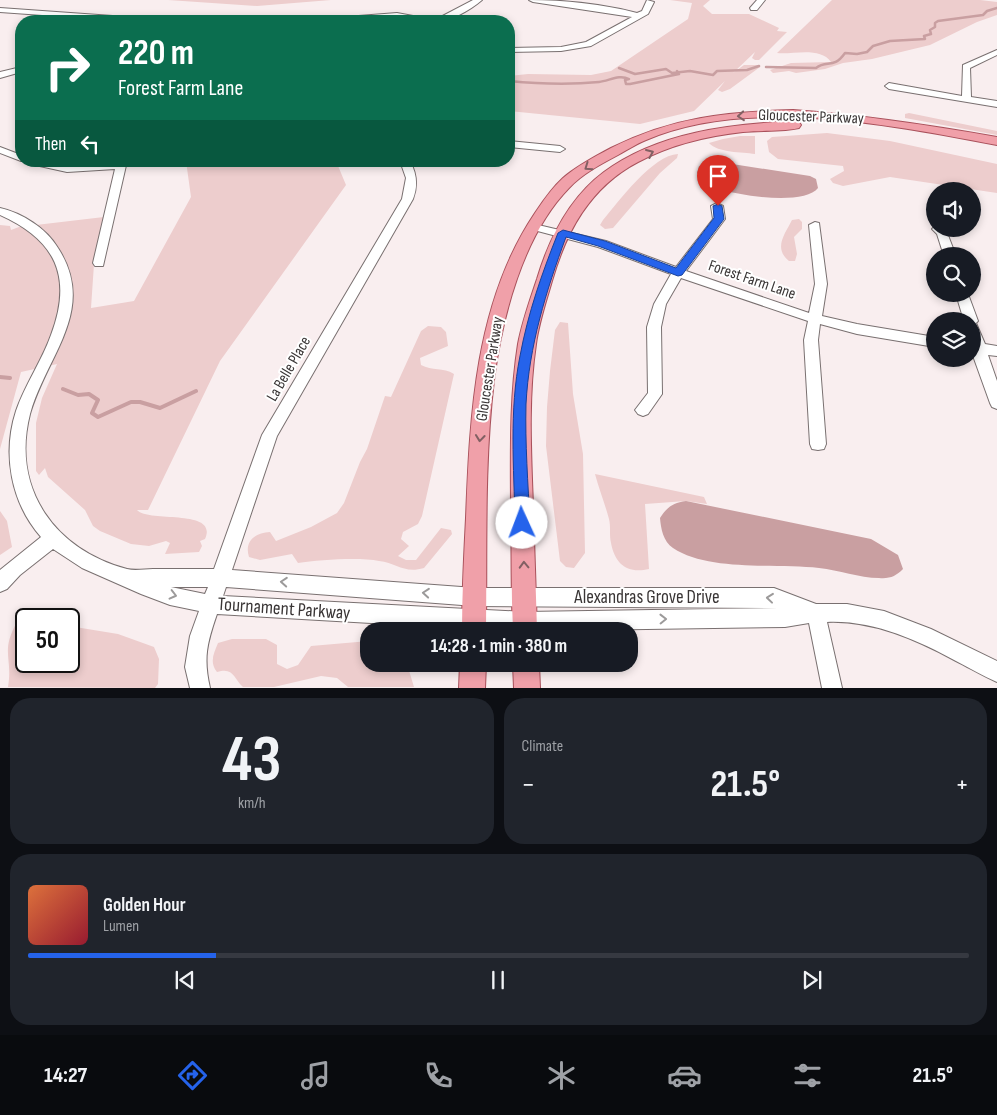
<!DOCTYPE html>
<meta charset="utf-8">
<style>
:root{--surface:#171b24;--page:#20242c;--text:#f1f3f6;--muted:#9ea1a6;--line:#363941;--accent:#2563eb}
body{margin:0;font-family:"Sofia Sans Condensed",sans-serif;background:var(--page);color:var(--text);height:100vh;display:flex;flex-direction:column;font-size:19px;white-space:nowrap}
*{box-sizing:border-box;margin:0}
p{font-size:16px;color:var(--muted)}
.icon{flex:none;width:28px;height:28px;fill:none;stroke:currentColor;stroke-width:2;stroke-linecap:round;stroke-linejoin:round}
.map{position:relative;height:688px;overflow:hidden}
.panel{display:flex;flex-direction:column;gap:10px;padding:10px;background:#0d0f14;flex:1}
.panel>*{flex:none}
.guide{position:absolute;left:15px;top:15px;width:500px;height:152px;border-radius:20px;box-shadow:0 2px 8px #0003;background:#0b6e4f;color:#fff;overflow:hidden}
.buttons{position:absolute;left:926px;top:182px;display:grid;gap:10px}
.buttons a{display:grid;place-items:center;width:55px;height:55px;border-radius:50%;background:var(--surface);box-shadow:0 2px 8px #0003;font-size:25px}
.speed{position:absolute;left:15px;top:608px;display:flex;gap:10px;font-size:25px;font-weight:700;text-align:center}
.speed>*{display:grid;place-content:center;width:65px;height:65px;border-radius:50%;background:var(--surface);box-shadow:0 2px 8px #0003;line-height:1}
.speed .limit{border:2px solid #111;border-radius:8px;background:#fff;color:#111}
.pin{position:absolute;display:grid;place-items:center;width:42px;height:42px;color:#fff;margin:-51px -21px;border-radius:50% 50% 50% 0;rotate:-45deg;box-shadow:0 0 5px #0007}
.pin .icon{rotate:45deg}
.me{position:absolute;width:55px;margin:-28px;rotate:358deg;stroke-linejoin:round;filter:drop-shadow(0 0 4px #0008)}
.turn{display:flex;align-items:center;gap:18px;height:105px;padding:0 20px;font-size:22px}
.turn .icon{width:65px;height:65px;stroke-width:2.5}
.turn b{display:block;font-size:35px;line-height:42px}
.then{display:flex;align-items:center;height:48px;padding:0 20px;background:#0003;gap:10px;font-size:19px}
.big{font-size:38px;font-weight:700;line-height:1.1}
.panel .widget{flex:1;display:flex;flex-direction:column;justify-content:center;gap:8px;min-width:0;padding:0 18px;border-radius:20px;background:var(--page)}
.panel .dial{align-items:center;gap:0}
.dial b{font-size:65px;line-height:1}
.song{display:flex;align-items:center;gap:15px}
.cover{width:60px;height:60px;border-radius:8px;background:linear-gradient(135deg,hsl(20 70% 55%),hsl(350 70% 35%))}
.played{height:5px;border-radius:2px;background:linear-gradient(90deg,var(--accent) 20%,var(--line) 20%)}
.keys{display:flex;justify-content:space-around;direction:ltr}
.heat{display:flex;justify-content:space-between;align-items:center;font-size:28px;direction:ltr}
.panel .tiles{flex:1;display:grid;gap:10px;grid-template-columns:1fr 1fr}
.widget:last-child{grid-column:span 2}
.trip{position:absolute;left:360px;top:622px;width:278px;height:50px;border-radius:20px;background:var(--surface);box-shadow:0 2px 8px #0003;font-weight:700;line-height:50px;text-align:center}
.menu{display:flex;height:80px;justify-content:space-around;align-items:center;background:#090b0e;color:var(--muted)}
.menu .icon{width:35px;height:35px}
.menu .active{color:var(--accent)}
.menu b{font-size:22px;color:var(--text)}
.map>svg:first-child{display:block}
.green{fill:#edcdcd}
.water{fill:#c99fa1}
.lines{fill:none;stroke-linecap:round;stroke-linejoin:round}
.stream-far1{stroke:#c99fa1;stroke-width:2.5}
.stream{stroke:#c99fa1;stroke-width:4}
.minor-casing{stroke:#797070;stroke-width:2}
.major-casing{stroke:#a9515b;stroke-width:2}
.minor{fill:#fff;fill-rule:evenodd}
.major{fill:#f0a0a9;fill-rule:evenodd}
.oneway{stroke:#826063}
.oneway2{stroke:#9c9a9a}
.route{fill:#2563eb;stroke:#184099}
.labels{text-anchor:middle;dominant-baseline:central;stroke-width:4;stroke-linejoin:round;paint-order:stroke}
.street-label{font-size:16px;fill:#393535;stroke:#fff}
.near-street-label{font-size:19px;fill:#393535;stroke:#fff}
</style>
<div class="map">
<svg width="997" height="688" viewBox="0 0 997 688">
<rect width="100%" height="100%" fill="#f9eeef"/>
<path class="green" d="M168,0H331L257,6Z
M670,0H710L703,6L712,14H749L779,28L777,31L787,32L759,60H755L752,58L755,52L733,73L744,65H760V67L730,89L722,92L718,90L725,81L694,111L640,124L509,111V76L528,74L591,75L611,71L688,19L692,3Z
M832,0H980L997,2V15L977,22L930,45L872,59L843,63L825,69L796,73L789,71L773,73L770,70L791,63L831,62C820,46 792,55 777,53Z
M909,113L997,131V135L905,118V114Z
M827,133L890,141L997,164V193L890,177L843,186L833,183L830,179L844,171L843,166L778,159L769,152L767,141L772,137Z
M740,136H755V154C742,152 718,153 709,143L723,139Z
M678,154L677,158L660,173L613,228L605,229L600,225L603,220C619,201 653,155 678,154Z
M186,161H336L346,185L220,361L148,510H137C148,523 219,508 205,539L200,541L202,546L199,552L165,554L170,543L166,541L149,546L131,544L100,531L93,526L85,510L48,477L45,468L39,475L36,471V423L42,398L57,364L21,372L0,449V225L10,226L11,230L19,227L104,217L94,264L91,308L134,301L191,197Z
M799,219L802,222V229L794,237L797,254L795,261H789C773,248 785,234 792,220Z
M560,322L568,323L573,394L583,454L585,553L574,568L566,567L560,561L546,446L547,407L550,371L555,330Z
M428,326L441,327L446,332L448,346L420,358L421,365C432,371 443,367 454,374L422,516L418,524L403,532L401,539L409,546L398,556L406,560H416L441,528L451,530L452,534L424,568C404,574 397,563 379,561C359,557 319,560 298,563L292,554L260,560L249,557C244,541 255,533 270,532L276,541L311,527L337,513L344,503L360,462L367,449L385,396L391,397L421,331Z
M595,474L704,497L707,504L686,501L645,504L649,569C627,574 615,564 611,543C609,535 611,527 609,519C605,504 599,489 595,474Z
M0,511L7,521L12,547L0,555Z
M26,621V661H69V626L118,634L154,647L159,659L158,684L155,688L8,687C13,657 0,652 17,622Z
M232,639H266L277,645V664L287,669L298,665L311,646L369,641V664H407L414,687H348L337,678L321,676L274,687H243C233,678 234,667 217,672C209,662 214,653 218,643Z"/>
<path class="water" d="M713,161L810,176L816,179L818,188C804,207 726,195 707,184C703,182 700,177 697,173L699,166Z
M686,501L871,539L898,555L903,569C896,576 890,579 879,578C859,578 839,570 819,568C777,563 709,572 673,548C663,541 661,529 660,518C667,507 673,503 686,501Z"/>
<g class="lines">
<path class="stream-far1" d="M766,67L816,68C827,59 833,70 845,53L857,54L867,52L873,46L890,41L925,39L924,36L931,34L930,30L935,27V23L938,21L983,15L987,11L997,8
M619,68L635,74L666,69L672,73L690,71L713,75L717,71L747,70L759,66
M509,81C539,84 569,85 599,82C609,81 619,74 629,79L625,80L626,84H630L679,74L677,71"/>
<path class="stream" d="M0,377L10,378
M63,389L78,395L89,394L98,400L92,413L98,417L131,402H140L160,408L196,391"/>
<defs>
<path id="minor" d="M473,0H482C469,11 450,22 433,21Z
M529,0C565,0 603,4 637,13L642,11L647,0L654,2L648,14L591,46L561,51L509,52V48L561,47L586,42L632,17L533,2Z
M757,0H765L757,10H751L750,8Z
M0,8L155,19L159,21H127L0,12Z
M397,13L413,16L409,18L316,21L320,19Z
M997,50V55L970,68L971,97L997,101V107L889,89L885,86L889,83L962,96L963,65Z
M21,67V72L0,78V72Z
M509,141L560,146L565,149L560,152L509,147Z
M0,147L21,155V161L0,153Z
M25,161H45L67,166L127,161L103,266H95L93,263L115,169L67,172L26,163Z
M400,161H410C417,174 418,186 413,199L277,436L232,570L475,588H774L816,604H847L884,611L931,629L997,661V682C983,676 970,668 956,661C917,640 873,620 827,622L842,688H822L809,623L785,627L512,631L217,614C207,643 203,658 210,688H190L185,667L190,636L199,611L170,605L141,594L82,568L53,549L20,575L7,589L0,592V570L41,537C11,503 2,454 16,411C25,384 42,361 51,335C73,277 56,240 0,215V208C22,213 46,228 58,248C98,310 46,356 30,414C11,489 55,550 127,569C135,571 145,569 153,569C174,569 194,569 214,569L262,435L402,199L406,178ZM171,587H208L205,594ZM226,587L475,606L778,608L525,612L223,596Z
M717,203L723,206L725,219L686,271L809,313L815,284L809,225L815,222L819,223L827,284L822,316L857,324L935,337V347L857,334L820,324L818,340L826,444L824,449L818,450L812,449L810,444L804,340L808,321L681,278L666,304L661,327L662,394L648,414L643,416L638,414L635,410L648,393L647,327L654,304L671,274L598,247L530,229L528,227L534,224L606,241L676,267L713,219L711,206Z
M935,226V229L946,230L956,256H944L937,234L932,229Z
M956,294H968L978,321L976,323L985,344L997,346V356L988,355L997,381V409L992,407L990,403L972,353V321H964Z"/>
<path id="major" d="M793,110C862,115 929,125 997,137V145C892,125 747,96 646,140C636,144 627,150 618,155C601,164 582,174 569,188C523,235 502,317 494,380C484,463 487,548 486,631H462C462,594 464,556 466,518C470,415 475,302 535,213C543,201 552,188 563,178C577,166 594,157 611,148C672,117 726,112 793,110Z
M795,121L799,122L801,125L799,128C782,132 761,130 743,132C706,136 670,145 638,162C590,187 566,232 552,281C546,302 539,322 536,344C528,397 531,452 533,506C534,548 536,589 537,631H513C511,592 512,553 511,514C511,457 509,401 518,344C522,322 530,300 537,279C549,239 569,198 604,172C658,132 730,124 795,121Z
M460,664H486L485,688H459Z
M513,664H539L540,688H514Z"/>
</defs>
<use href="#minor" class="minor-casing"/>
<use href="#major" class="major-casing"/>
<use href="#minor" class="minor"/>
<use href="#major" class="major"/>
</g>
<defs><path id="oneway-chevron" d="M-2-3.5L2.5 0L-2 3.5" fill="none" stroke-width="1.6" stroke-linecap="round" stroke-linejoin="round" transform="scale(1.25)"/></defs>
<g class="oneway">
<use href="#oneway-chevron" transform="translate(741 116) rotate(175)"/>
<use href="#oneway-chevron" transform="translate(650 153) rotate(-23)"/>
<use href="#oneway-chevron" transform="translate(588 167) rotate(145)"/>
<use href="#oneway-chevron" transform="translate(480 438) rotate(96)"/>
<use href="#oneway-chevron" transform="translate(524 565) rotate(-92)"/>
</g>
<g class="oneway2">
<use href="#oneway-chevron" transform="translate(284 582) rotate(-176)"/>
<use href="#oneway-chevron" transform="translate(426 593) rotate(-175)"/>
<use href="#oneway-chevron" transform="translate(173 595) rotate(14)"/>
<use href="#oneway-chevron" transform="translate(770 598) rotate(-174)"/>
<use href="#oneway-chevron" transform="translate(663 619) rotate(-1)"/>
</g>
<path class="route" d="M718,204L722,206L724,219L682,275L678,276L598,246L566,237C546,291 529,346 526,404C525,444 528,483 530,523L527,527L522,529L517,527L515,523C514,467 509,411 520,356C528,313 542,273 558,233L563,230L605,241L676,268L714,218L713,206Z"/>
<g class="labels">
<g class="street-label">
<text transform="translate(811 117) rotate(2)">Gloucester Parkway</text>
<text transform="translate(752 280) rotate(19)">Forest Farm Lane</text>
<text transform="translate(289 369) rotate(-60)">La Belle Place</text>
<text transform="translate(490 369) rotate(-81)">Gloucester Parkway</text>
</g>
<g class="near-street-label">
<text x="647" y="597">Alexandras Grove Drive</text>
<text transform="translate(284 609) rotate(4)">Tournament Parkway</text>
</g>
</g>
</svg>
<div class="buttons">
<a><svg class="icon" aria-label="sound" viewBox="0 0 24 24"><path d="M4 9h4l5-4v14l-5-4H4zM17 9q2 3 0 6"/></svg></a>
<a><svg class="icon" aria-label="search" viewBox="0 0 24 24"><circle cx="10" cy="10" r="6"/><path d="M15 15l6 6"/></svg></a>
<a><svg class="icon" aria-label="layers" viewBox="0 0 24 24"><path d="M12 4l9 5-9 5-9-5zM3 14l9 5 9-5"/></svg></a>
</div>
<div class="speed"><div class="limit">50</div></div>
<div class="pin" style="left:718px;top:206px;background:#d93025"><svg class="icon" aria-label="arrive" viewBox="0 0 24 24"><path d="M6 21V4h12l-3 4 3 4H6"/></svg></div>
<svg class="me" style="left:522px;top:523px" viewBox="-20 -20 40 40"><circle r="19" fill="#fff"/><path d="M0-13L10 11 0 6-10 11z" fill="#2563eb"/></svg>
<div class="trip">14:28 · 1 min · 380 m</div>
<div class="guide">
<div class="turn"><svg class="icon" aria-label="right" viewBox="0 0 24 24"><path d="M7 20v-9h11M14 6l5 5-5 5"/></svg><div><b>220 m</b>Forest Farm Lane</div></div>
<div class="then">Then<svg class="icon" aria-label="left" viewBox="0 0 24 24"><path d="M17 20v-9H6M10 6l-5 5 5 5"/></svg></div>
</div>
</div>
<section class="panel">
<div class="tiles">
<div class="widget dial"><b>43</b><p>km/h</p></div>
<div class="widget"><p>Climate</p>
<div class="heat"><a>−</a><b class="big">21.5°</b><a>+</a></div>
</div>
<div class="widget">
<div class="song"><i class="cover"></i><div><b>Golden Hour</b><p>Lumen</p></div></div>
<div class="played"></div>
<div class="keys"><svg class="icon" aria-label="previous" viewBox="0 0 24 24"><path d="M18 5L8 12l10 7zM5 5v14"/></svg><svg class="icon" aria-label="pause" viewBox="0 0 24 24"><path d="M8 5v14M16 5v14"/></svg><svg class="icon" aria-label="next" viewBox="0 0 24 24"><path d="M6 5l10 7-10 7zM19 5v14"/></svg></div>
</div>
</div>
</section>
<nav class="menu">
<b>14:27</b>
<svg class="icon active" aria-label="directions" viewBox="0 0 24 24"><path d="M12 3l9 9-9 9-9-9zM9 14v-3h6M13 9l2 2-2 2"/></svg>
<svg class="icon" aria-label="music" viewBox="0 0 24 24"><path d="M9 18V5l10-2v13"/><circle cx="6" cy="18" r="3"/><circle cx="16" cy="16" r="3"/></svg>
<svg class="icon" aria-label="phone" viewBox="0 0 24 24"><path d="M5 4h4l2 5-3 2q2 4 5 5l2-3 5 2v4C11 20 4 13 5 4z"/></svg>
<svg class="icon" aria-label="climate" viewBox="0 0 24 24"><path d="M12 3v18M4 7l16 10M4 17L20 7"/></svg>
<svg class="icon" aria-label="car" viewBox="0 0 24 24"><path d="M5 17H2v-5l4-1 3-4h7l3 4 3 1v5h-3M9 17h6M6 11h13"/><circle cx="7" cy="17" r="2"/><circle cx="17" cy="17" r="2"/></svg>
<svg class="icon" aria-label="filters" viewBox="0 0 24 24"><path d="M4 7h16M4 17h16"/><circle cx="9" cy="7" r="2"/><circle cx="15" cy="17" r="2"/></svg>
<b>21.5°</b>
</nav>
